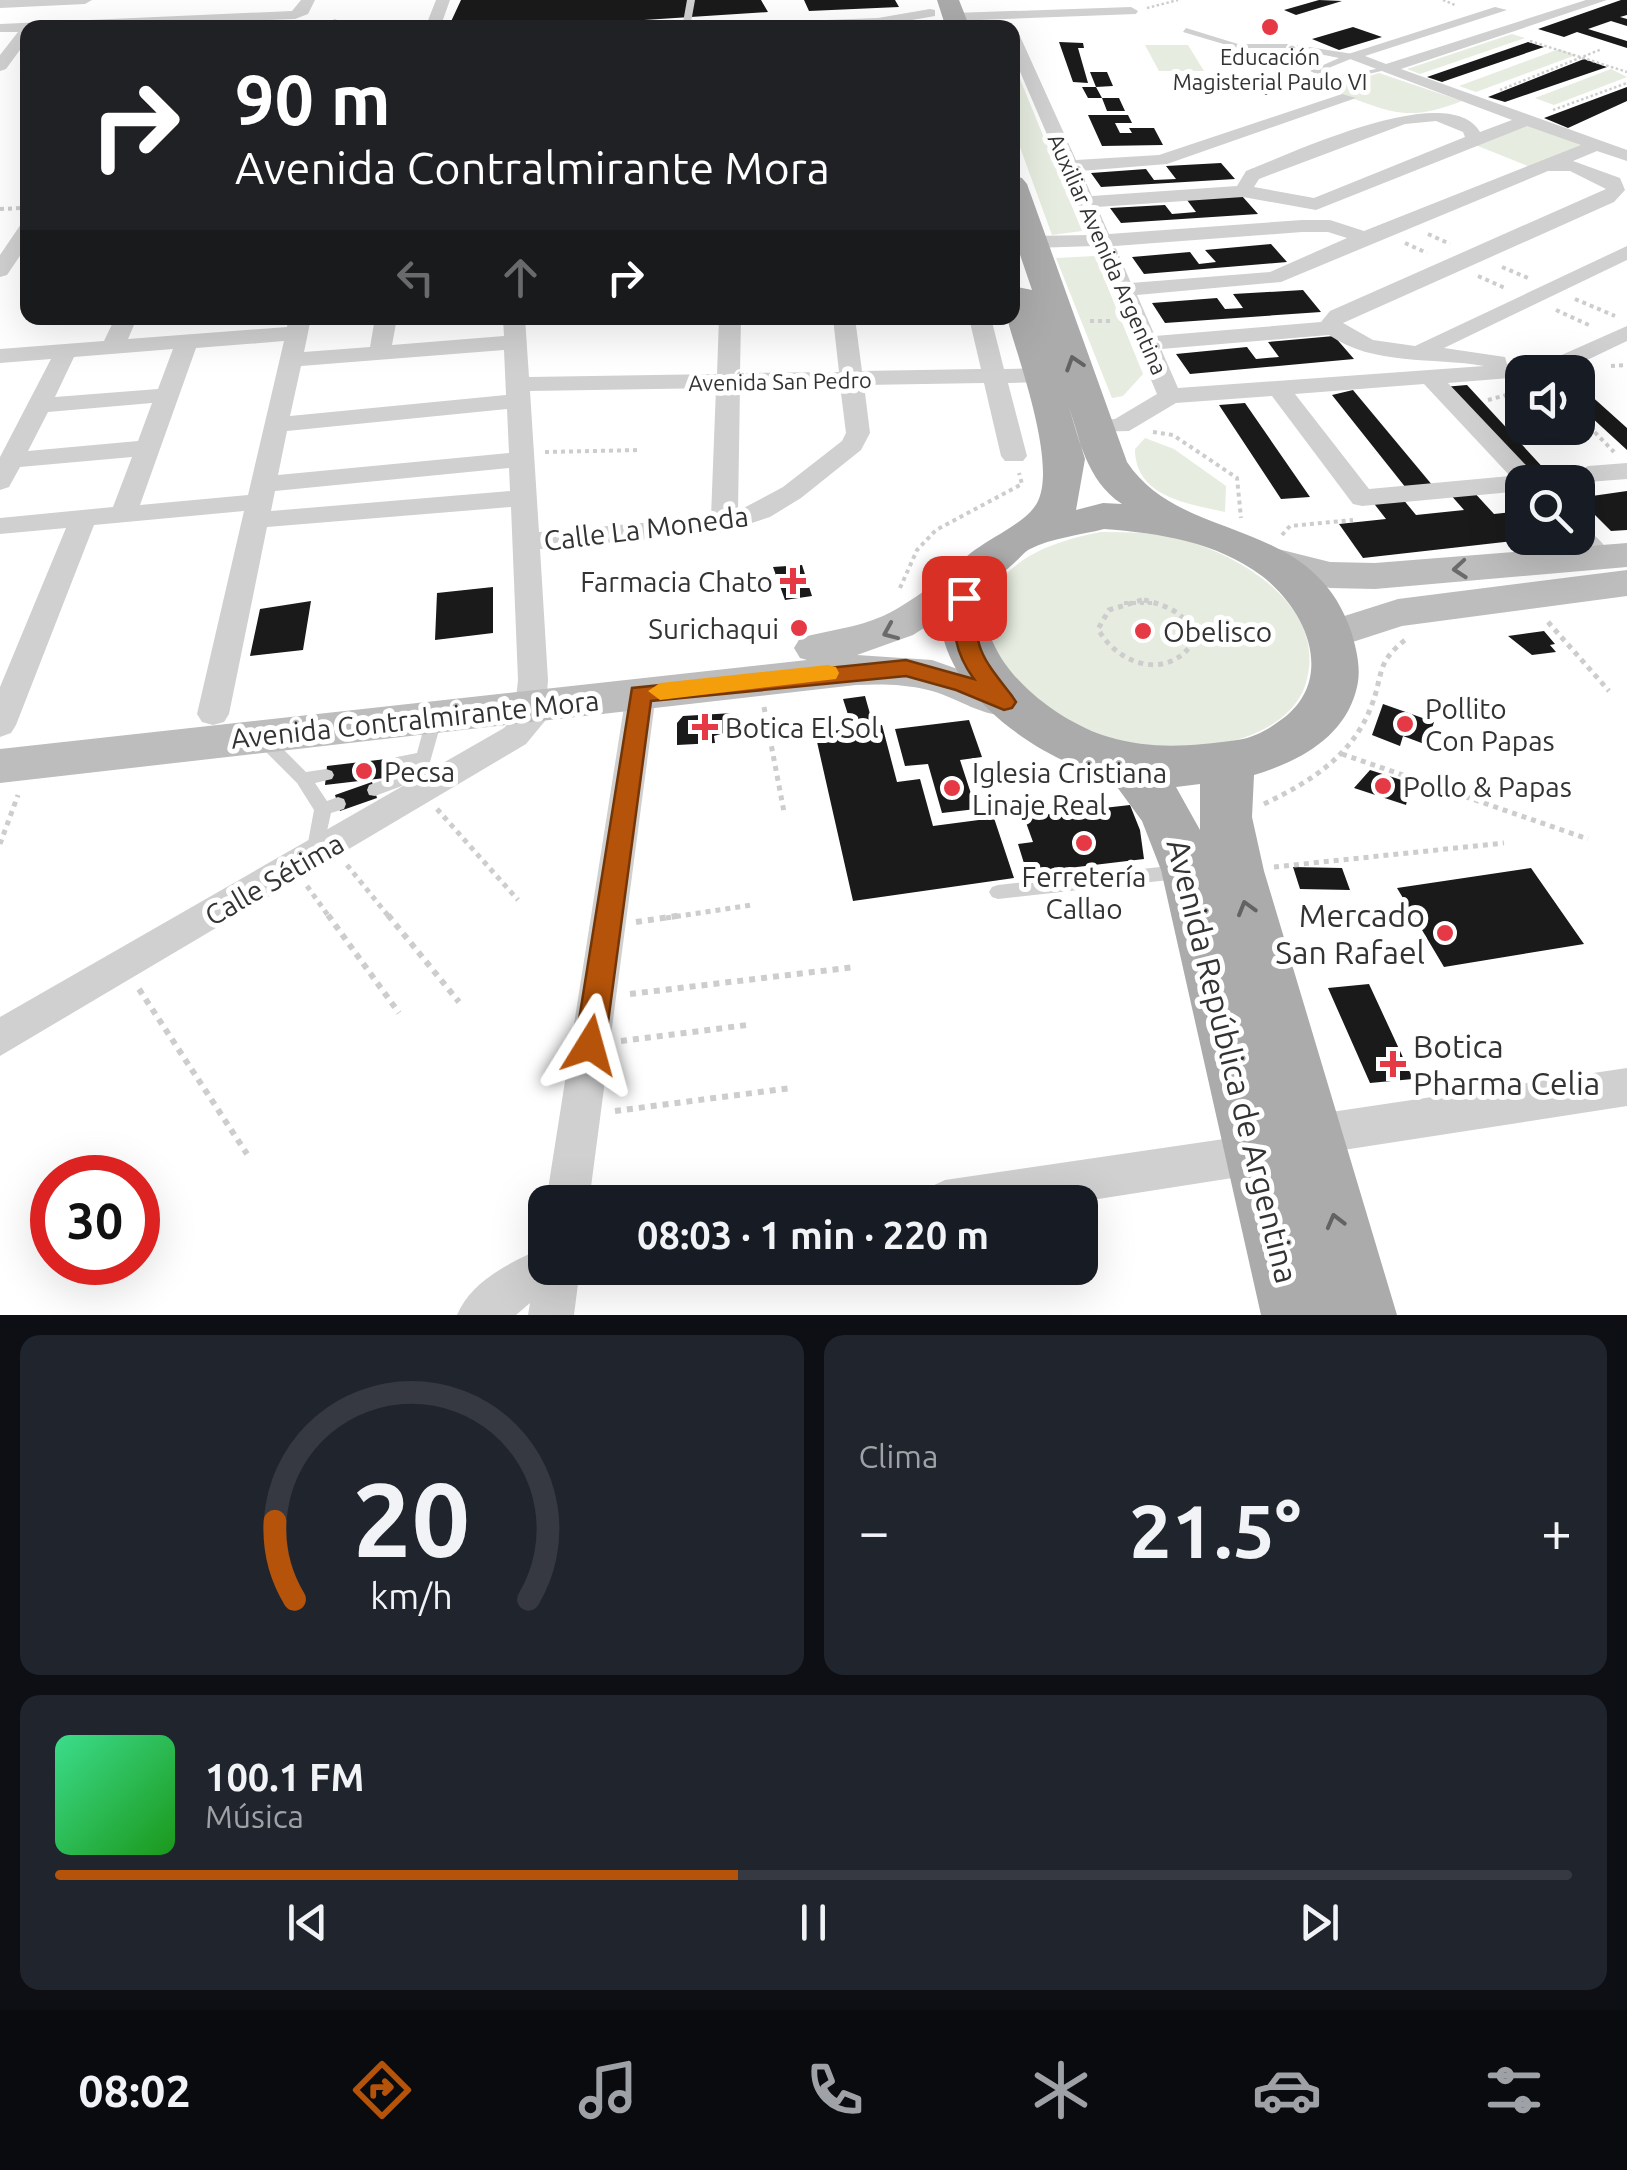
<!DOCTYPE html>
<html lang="es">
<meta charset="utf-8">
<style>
:root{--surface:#171b24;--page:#20242c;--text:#f1f3f6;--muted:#9ea1a6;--line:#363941;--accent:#b45309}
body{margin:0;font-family:Ubuntu,sans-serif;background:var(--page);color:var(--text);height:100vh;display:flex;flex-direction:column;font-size:38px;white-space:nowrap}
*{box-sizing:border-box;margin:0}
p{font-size:32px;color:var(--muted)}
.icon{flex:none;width:55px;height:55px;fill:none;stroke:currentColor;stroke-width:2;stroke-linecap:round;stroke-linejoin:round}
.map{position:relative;height:1315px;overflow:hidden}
.drawer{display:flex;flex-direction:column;gap:20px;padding:20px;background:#0d0f14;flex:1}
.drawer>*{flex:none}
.hud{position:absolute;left:20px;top:20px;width:1000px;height:305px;border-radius:20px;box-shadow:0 10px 40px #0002;background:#202124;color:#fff;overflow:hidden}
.controls{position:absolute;left:1505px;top:355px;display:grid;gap:20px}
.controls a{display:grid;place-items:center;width:90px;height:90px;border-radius:20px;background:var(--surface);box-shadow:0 10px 40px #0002;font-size:50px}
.speed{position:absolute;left:30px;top:1155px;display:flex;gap:20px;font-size:50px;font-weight:700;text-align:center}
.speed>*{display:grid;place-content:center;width:130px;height:130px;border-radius:50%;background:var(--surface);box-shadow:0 10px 40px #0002;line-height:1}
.speed .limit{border:15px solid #d22;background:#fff;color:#111}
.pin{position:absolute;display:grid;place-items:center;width:85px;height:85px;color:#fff;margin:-42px;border-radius:20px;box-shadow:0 5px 15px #0006}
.me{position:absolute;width:110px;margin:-55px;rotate:8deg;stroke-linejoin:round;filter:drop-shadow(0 0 8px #0008)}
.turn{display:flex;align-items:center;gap:35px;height:210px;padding:0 50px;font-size:45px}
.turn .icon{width:130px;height:130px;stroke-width:2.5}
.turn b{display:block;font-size:70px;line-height:85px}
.lanes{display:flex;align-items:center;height:95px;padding:0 50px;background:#0003;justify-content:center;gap:50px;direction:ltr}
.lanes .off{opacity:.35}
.big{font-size:75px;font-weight:600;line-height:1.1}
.drawer .widget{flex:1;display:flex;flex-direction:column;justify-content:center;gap:15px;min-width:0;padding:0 35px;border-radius:20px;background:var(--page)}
.drawer .dial{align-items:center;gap:0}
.dial svg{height:260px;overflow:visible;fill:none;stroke:var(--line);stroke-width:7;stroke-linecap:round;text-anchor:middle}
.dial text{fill:var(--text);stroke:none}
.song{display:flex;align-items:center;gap:30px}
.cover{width:120px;height:120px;border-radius:15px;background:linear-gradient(135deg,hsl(150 70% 55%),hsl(120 70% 35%))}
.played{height:10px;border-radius:5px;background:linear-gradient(90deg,var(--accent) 45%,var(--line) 45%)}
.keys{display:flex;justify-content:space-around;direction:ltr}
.heat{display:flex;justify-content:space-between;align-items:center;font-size:55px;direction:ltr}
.drawer .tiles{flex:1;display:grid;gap:20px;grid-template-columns:1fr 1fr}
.widget:last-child{grid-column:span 2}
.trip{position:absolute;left:528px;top:1185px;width:570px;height:100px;border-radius:20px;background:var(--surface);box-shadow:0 10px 40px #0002;font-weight:600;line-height:100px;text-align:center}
.dock{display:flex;height:160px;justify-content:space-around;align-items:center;background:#090b0e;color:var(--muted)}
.dock .icon{width:70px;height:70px}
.dock .selected{color:var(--accent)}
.dock b{font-size:45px;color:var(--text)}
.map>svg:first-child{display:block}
.green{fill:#e6ecdf}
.building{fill:#1a1a1a}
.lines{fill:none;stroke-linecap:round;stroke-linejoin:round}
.path-far3{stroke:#cdcdcd;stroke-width:2.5;stroke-dasharray:2.5 2.5;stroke-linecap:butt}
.path-far2{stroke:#cdcdcd;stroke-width:4;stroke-dasharray:4 4;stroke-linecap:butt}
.path-far1{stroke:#cdcdcd;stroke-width:5;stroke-dasharray:5 5;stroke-linecap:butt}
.path{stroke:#cdcdcd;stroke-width:6;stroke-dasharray:6 6;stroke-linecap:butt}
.lane{fill:#d0d0d0;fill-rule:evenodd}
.street{fill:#d0d0d0;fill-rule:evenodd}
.secondary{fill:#bdbdbd;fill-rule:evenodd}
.primary{fill:#ababab;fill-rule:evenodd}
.oneway{stroke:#636363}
.oneway2{stroke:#6a6a6a}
.route{fill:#b45309;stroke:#753606;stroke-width:2.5}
.slow{fill:#f59e0b}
.poi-dot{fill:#e63946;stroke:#fff;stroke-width:4}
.labels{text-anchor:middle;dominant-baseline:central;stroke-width:10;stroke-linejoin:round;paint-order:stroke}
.far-poi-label{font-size:22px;fill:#333;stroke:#fff}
.far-street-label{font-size:22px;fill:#333;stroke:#fff}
.street-label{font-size:28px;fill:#333;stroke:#fff}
.poi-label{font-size:28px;fill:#333;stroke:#fff;text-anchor:start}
.near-poi-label{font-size:32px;fill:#333;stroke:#fff;text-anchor:end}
.near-street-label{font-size:32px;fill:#333;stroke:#fff}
</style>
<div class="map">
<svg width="1627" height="1315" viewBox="0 0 1627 1315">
<rect width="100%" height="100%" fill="#fff"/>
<path class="green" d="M1512,34L1525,38L1420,74L1407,69Z
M1145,45H1188L1204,71H1159Z
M1559,49L1576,55L1476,92L1459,86Z
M1013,62L1082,231L1052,235L1013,128Z
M1611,69L1627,77L1554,105L1535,98Z
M1379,73L1462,101C1408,122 1393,113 1341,94L1338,86Z
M1526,124L1588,147L1535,169L1473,144Z
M1095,256L1143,374L1123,396L1112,398L1056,258Z
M1145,438L1174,449L1226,486L1225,512C1189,504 1135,497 1135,449Z
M1101,532C1129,532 1157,532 1184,540C1246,558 1330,610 1305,686C1295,715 1263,733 1236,740C1052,791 861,576 1101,532Z"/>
<path class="building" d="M461,0H761L768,12L520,28H448Z
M804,0H895L899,7L809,11Z
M1319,0L1342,1L1296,15L1284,10Z
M1621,0H1627V15L1620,17L1627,19V26L1611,21L1588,29L1627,41V48L1577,32L1564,37L1538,29Z
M1353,27L1382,37L1339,50L1312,39Z
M1059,42L1083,43L1084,48H1078L1088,83L1073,82Z
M1528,42L1544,47L1442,82L1427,77Z
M1584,59L1607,67L1505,102L1488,97Z
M1090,72H1107L1113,86L1096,87Z
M1240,75L1277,90L1266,95L1230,78Z
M1082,87H1096L1102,98H1119L1125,111H1107L1102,98H1088Z
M1627,87V101L1568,128L1544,118Z
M1088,115H1128L1132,123H1115L1120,133H1132L1129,128H1154L1163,145L1102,146Z
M1221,163L1235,179L1101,187L1091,173L1146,169L1154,180L1176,179L1166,166Z
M1242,196L1258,214L1121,223L1110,208L1165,205L1172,214L1196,212L1187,200Z
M1271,244L1287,262L1144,274L1132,257L1190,252L1199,264L1216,262L1205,250Z
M1303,290L1321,312L1165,323L1152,303L1217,298L1225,309L1243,308L1233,294Z
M1334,336L1354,359L1190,374L1176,354L1247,347L1256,359L1279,357L1268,342Z
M1578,384L1627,428V450L1578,405Z
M1467,385L1548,473L1523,475L1443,387Z
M1353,390L1433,486L1406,488L1332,395Z
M1245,403L1310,497L1281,499L1219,405Z
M1472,490L1494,514L1522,511V540L1363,558L1339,524L1386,519L1372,501L1402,498L1416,515L1464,510L1449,493Z
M1627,491V530L1611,531L1578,498Z
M802,565L812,596L785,600L773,567Z
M493,587V633L435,640L437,593Z
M311,601L303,650L250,656L260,609Z
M1544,631L1555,644L1550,645L1556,652L1532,655L1508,636Z
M865,696L872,721L851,724L843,699Z
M1383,704L1434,722L1427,745L1403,736L1400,746L1372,735Z
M733,713L734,730L714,736L715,743L677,745V723L683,716Z
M969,720L982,757L960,760L976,809L942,813L928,764L905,766L895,729Z
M882,725L897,782L920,779L933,826L994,818L1014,878L853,901L815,733Z
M403,757L402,776L325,785L327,766Z
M1370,770L1411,783L1406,805L1354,788Z
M372,782L377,798L340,811L335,795Z
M1130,805L1140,830L1144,859L1027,873L1018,844L1033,842L1024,817Z
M1293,867L1342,868L1350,890L1300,889Z
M1531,868L1584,944L1444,967L1397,888Z
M1369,984L1413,1079L1370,1083L1328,988Z"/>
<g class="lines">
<path class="path-far3" d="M1443,0L1455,5
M1147,8L1178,0
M1530,41L1627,72
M1500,90L1602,49
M1553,110L1627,83"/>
<path class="path-far2" d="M0,209L22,208
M1428,234L1450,244
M1405,243L1427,253
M1502,267L1528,278
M1478,276L1505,288
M1575,299L1615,316
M1556,310L1591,326
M1090,321H1114
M1611,366L1627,365
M1488,400L1514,393
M1578,415L1614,452
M1153,432L1173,435L1237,478L1241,518
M545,452L639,450
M1282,535L1290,526L1353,520
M900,588L917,550L936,530L1022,484L1019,473
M1124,603H1155"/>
<path class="path-far1" d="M1142,600L1109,610L1098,629C1119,667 1171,681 1195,639C1188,614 1169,606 1144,600
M1548,622L1609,691
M764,707L784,812
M1342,754L1588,839
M1264,804C1310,782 1352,756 1371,707C1384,674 1375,664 1405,640
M437,809L518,900
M0,844L18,795
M347,865L390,918
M1274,867L1504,843
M307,886L330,918
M666,918L752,905"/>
<path class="path" d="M328,915L399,1013
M388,915L459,1002
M636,922L683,915
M139,989L247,1154
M630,994L855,967
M621,1041L747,1025
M615,1111L791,1088"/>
<path class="lane" d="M687,0H695L690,28H682Z
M334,19L341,21L339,28H331Z
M1186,28L1238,44H1290L1353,54V58L1321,71L1335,77L1386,67L1390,69L1334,82L1310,71L1339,58L1290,48H1237L1183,32Z
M435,710L441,712L443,716L430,762L403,767L397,765L395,761L397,757L417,753L427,716L429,712Z
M262,732L268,734L306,772L326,769L332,771L334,775L332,779L315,783L327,801L338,797L344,799L346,804L344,809L331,813L321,858L315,860L309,858L306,853L314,810L297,783L256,742L254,738L256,734Z
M420,767L426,769L428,773L426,777L375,796L369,795L367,790L369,785Z
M1178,865L1184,867L1187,872L1184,877L1178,879L998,899L992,897L989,892L992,887L998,885Z"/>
<path class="street" d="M0,0H92L85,4L0,8Z
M301,0H315L308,14L295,19L28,28V39L6,69L0,71V55L18,32H0V24L292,11Z
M436,0H450L440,28H425Z
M1586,0H1607L1401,69L1627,150V161L1597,151L1573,161L1620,178L1625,190L1614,202L1343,323L1373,340L1415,346L1627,246V260L1444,348L1505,357L1507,364L1548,361L1627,326V341L1562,372H1522V377L1448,383L1542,482H1522V491L1362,506L1353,504L1272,396L1176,403L1129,431L1085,432L1082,427L1085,422L1115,419L1157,394L1095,246L1033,248L1023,242L1033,236L1090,235L1012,53V30L1019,34L1076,160L1159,155L1342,94L1356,98L1167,164L1081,171L1092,196L1237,186L1246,171C1290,154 1449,78 1480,132L1512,120L1342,56L1495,7L1507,10L1365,56L1386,64ZM1436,121L1463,132L1465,137L1314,198L1254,187L1259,179L1405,124ZM1527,126L1581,145L1364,231L1330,220H1302L1109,234L1097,207L1243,197L1316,210ZM1548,171H1570L1606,189L1330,311L1321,322L1155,336L1137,295L1281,282ZM1302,232H1328L1347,238L1270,272L1131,283L1115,246ZM1329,335C1373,366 1433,357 1484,366L1178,388L1161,349ZM1424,384L1510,476L1369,489L1295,394Z
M1131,7L1138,11L1136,14L954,21L947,17L954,13Z
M930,9L935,10V16L878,26L719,28L726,24L878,18Z
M28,222V244L7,275L0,277V255L21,224Z
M115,318H137L128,339L287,327L289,318H311L304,352L370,347L375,318H397L392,345L504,336L503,318H525L529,377L717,374L719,318H741L740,373L839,372L833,318H855L862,371L981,369L969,318H991L1004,369L1043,368L1055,375L1043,382L1008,383L1027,456L1023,461H1005L1001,456L984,383L864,385L870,433L861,450L801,498L770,517L724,532L540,549L548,680L545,721L526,744L0,1056V1017L504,728L514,717L518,680L511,507L267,527L229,714L224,722L213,725L202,722L197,714L244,511L94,525L16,725L11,733L0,737V687L66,528L0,534V518L113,507L132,457L20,467L9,487L0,490V457L51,359L0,363V349L104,341ZM284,341L248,495L140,505L196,348ZM173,349L158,389L55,397L74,357ZM504,350L506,395L290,416L301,366ZM840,385L846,433L842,441L783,487L738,511L740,387ZM716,388L711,517L539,532L530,391ZM152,403L138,441L28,451L48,412ZM507,409L509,453L278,475L287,431ZM509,468L510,491L271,511L275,491Z
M1627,463V479L1588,482L1575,474L1588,466Z
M1578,527C1593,530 1605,545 1613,558L1609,564H1589L1568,541L1566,538H1578Z
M641,683L652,686L656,694L589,1202H546L626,694L630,686Z
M1627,1068V1106L1311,1155L1296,1149L1290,1135L1296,1121L1311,1115Z
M1258,1134L1273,1140L1279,1154L1273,1168L1258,1174L1079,1202H923L930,1187L945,1180Z
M545,1247V1268H580L574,1315H528L530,1303L516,1315H457C471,1281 512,1261 545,1247Z"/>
<path class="secondary" d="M1627,543V567L1375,589L1330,588L1252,568L1246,559L1252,550L1266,546L1330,562L1375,563Z
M972,566L986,570L992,579L986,588L913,635L857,655L932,660L1020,691L1026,702L1020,713C988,723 959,697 928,690C904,684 880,684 856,685L0,783V749L807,660L800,658L794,648L800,638C828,630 856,628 883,616C914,602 940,575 972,566Z
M1627,570V596L1402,626L1331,649L1316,645L1310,635L1316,625L1398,599Z"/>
<path class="primary" d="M937,0H959L970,28H946Z
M1012,175L1022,178L1027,184L1127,462C1182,545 1311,514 1351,631C1357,651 1362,671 1356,691C1343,739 1297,762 1254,775L1252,817L1264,871L1397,1315H1261L1161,870L1142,821L1109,776C1032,761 903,666 951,575C967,544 1022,530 1037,503C1058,465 1018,359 1007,318H1012V286L1032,290L1012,231ZM1066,397C1078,435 1086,481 1122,504L1103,503L1076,510L1085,459ZM1104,529C1159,533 1217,542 1262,576C1309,612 1337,683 1278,722C1266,731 1252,738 1237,740C1192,746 1153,750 1109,737C1053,721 963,652 992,585C995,578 1007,570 1013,564C1018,560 1024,552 1030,549C1051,538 1081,535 1104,529ZM1200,784V830L1176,787Z"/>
</g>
<defs><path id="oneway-chevron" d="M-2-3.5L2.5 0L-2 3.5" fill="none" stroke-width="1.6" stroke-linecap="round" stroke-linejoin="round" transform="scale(2.5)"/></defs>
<g class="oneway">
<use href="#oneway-chevron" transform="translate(1074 363) rotate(-108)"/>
<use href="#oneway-chevron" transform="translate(1246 908) rotate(-106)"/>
<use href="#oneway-chevron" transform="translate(1335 1221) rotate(-105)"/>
</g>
<g class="oneway2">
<use href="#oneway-chevron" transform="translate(1460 569) rotate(175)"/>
<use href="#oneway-chevron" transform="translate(890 632) rotate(157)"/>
</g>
<path class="route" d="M964,591L975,598C975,650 980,655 1012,696L1016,702L1012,708L1004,710L956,690L906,676L651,701L605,1045L601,1055L590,1059L579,1055L575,1045L632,688L906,660L974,679C954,652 953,630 954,598Z"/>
<path class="slow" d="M828,665L836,667L839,673L836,679L660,700L648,691L660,683Z"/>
<g class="poi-dot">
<circle cx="1270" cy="27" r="10"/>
<path d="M788 566h10v10h10v10h-10v10h-10v-10h-10v-10h10z"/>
<circle cx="799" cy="628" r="10"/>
<circle cx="1143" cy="631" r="10"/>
<circle cx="1405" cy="724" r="10"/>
<path d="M700 712h10v10h10v10h-10v10h-10v-10h-10v-10h10z"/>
<circle cx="364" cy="771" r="10"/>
<circle cx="1383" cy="786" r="10"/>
<circle cx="952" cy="788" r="10"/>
<circle cx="1084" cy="843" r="10"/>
<circle cx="1445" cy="933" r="10"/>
<path d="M1388 1049h10v10h10v10h-10v10h-10v-10h-10v-10h10z"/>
</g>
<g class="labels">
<g class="far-poi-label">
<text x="1270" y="56">Educación<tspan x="1270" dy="25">Magisterial Paulo VI</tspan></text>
</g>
<g class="far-street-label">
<text transform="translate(1108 254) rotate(66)">Auxiliar Avenida Argentina</text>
<text transform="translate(780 381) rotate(-1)">Avenida San Pedro</text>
</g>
<g class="street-label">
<text transform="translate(646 528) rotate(-7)">Calle La Moneda</text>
<text transform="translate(415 719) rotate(-6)">Avenida Contralmirante Mora</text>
<text transform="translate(274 879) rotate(-30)">Calle Sétima</text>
</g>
<g class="poi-label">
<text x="773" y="581" text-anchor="end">Farmacia Chato</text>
<text x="779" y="628" text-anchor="end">Surichaqui</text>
<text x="1163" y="631">Obelisco</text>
<text x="1425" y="708">Pollito<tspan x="1425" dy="32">Con Papas</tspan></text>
<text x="725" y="727">Botica El Sol</text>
<text x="384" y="771">Pecsa</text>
<text x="972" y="772">Iglesia Cristiana<tspan x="972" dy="32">Linaje Real</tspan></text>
<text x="1403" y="786">Pollo &amp; Papas</text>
<text x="1084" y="876" text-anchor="middle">Ferretería<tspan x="1084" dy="32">Callao</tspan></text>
</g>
<g class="near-poi-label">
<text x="1425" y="915">Mercado<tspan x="1425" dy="37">San Rafael</tspan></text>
<text x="1413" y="1046" text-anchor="start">Botica<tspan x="1413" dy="37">Pharma Celia</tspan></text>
</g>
<g class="near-street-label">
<text transform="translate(1233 1061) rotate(76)">Avenida República de Argentina</text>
</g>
</g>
</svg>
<div class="controls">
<a><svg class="icon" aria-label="sound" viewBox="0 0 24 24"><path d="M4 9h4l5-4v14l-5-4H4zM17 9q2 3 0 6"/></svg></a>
<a><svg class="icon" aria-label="search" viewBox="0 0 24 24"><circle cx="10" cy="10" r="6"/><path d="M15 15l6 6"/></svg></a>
</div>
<div class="speed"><div class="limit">30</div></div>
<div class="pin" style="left:964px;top:598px;background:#d93025"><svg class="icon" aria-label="arrive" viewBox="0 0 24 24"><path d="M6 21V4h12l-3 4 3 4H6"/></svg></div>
<svg class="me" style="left:590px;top:1045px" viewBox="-20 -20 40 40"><path d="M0-17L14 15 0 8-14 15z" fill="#b45309" stroke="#fff" stroke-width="4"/></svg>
<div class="trip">08:03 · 1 min · 220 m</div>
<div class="hud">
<div class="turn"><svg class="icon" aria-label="right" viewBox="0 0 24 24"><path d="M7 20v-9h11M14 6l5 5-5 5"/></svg><div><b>90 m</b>Avenida Contralmirante Mora</div></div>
<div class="lanes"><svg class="icon off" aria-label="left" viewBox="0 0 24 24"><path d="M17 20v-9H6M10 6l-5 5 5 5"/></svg><svg class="icon off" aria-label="ahead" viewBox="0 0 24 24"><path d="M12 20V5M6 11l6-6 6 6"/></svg><svg class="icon" aria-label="right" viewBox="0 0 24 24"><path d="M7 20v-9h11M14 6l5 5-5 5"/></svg></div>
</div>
</div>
<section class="drawer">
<div class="tiles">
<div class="widget dial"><svg viewBox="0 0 100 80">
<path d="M14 69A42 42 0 1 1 86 69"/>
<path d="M14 69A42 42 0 0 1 8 45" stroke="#b45309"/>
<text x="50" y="56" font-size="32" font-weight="700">20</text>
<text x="50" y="72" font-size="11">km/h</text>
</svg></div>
<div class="widget"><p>Clima</p>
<div class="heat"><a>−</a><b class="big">21.5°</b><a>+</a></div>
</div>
<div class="widget">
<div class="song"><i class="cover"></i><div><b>100.1 FM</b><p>Música</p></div></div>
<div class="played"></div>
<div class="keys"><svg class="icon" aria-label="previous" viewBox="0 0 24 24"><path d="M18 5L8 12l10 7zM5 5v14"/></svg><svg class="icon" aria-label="pause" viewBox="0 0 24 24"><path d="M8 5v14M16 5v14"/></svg><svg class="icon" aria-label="next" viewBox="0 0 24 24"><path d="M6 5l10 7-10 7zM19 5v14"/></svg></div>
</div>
</div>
</section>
<nav class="dock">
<b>08:02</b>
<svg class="icon selected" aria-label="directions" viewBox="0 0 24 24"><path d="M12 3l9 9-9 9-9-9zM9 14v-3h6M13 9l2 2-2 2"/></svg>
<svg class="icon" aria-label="music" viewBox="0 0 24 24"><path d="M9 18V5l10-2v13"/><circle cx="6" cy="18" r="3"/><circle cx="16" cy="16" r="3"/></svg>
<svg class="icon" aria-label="phone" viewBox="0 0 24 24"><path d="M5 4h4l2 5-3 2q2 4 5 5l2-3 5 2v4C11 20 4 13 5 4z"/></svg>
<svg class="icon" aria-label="climate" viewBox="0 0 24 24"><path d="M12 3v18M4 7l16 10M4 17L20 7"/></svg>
<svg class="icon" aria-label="car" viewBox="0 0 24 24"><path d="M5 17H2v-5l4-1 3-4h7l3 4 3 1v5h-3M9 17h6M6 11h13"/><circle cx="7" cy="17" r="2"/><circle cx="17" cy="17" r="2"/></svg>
<svg class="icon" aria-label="filters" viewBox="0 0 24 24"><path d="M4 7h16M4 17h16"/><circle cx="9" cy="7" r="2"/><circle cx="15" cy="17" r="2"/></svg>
</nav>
